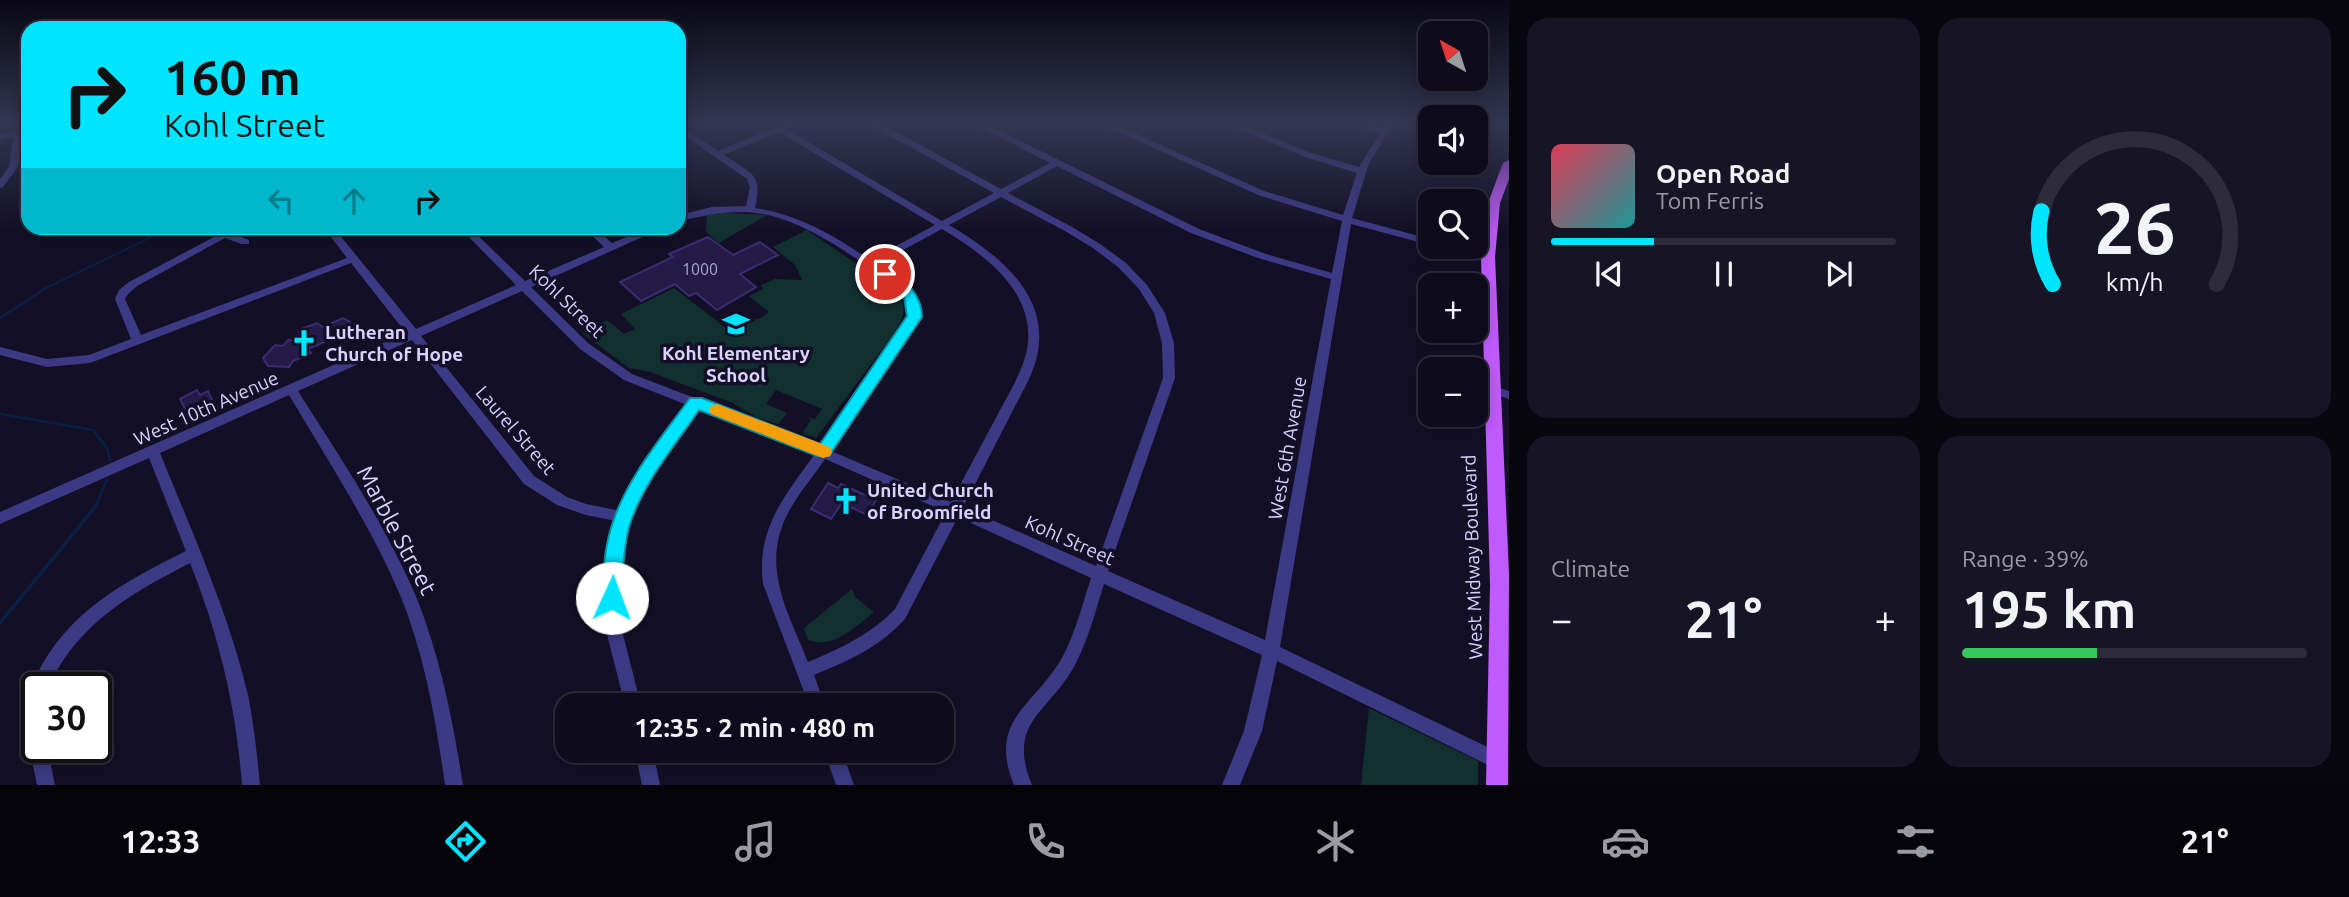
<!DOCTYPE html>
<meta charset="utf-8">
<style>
:root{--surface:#0e0b1c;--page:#171425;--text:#f1f3f6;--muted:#9b9ba3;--line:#2e2b3b;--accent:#00e5ff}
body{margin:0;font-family:Ubuntu,sans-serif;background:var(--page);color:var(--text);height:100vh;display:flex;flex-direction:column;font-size:26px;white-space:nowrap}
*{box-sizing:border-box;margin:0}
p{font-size:23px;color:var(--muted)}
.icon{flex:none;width:38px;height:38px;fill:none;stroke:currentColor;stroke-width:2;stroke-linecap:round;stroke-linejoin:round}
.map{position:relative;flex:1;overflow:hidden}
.panel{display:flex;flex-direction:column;gap:18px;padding:18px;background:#08060f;width:840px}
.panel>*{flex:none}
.banner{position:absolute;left:21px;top:21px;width:665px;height:214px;border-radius:21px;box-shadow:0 4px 18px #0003,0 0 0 2px var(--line);background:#00e5ff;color:#111;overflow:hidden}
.needle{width:46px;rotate:321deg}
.controls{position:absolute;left:1418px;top:21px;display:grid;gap:14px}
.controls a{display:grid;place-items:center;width:70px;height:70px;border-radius:14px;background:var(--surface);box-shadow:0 4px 18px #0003,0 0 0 2px var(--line);font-size:35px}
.speed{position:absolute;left:21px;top:672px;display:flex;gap:14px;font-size:35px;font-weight:700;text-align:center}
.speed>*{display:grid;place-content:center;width:91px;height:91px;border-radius:50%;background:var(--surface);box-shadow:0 4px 18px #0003,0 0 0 2px var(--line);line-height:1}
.speed .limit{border:4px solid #111;border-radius:10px;background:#fff;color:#111}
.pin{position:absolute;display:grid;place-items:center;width:60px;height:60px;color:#fff;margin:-30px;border:4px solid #fff;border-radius:50%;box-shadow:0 2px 7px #0007}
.me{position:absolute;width:77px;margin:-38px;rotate:2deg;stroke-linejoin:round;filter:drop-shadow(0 0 5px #0008)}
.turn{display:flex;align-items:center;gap:24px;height:147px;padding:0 28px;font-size:32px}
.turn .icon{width:91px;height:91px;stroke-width:2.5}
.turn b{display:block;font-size:49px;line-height:60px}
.lanes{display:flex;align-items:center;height:66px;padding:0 28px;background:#0003;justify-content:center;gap:35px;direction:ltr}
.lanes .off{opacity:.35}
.big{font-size:52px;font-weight:700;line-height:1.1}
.panel .tile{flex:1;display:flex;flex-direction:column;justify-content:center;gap:10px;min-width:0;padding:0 24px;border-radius:21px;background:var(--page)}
.panel .dial{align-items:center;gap:0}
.dial svg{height:182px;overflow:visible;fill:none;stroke:var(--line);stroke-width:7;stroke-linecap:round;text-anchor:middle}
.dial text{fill:var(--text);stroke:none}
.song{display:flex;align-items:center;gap:21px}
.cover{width:84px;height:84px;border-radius:10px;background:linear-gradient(135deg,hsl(350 70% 55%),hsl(180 70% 35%))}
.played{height:7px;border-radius:4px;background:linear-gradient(90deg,var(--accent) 30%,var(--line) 30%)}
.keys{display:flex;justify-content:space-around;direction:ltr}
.heat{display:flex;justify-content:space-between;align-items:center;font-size:38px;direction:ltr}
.charge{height:10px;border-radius:5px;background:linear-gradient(90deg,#34c759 39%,var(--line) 0)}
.panel .tiles{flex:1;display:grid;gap:18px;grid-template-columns:repeat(2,1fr)}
.trip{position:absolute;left:555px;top:693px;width:399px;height:70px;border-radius:21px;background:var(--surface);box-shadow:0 4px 18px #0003,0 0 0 2px var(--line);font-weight:700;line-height:70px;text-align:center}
.dock{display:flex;height:112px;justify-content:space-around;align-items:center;background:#06040b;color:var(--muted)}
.dock .icon{width:49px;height:49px}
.dock .active{color:var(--accent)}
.dock b{font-size:32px;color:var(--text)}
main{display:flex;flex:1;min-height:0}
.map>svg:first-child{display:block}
.green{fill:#12302f}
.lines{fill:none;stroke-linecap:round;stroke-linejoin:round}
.stream-far2{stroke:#0a1f44;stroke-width:2}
.stream-far1{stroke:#0a1f44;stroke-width:2.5}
.stream{stroke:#0a1f44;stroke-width:3.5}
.building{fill:#241b47;stroke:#3b2d73;stroke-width:2}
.minor{fill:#3d3a85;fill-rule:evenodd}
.major{fill:#c25bff;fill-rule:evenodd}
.route{fill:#00e5ff;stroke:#0095a6;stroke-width:2}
.slow{fill:#f59e0b}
.labels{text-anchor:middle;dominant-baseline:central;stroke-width:7;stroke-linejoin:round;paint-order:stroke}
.number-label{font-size:16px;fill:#aca6d1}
.street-label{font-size:19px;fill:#d9d4ff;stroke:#130f26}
.poi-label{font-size:19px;font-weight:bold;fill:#d9d4ff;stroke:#130f26;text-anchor:start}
.near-street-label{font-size:23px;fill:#d9d4ff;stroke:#130f26}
</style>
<main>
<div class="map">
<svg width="1509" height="785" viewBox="0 0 1509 785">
<rect width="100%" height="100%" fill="#130f26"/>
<path class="green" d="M721,213L767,215L719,243L706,232L707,215Z
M807,230L892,288C911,304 903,319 892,336L816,438L802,433L811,420L807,418L815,419L822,409L776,390L766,404L787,413L778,424L756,417L733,403L650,372L629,368L582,333L607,320L624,334L635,329L621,314L674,288L726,328L744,319H759L769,312L749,296L763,289L761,285L775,279L802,280L795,265L773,247Z
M852,589L855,597L874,612C855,627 833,650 808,640L804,628Z
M1369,708L1478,761V785H1361Z"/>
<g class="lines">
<path class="stream-far2" d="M40,291L170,228"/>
<path class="stream-far1" d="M0,318L43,290
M0,414L93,430L107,448L110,460
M95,508L107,479"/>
<path class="stream" d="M0,623L96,506"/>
</g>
<path class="building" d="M708,237L733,255L760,242L778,255L740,274L756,287L717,310L696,293L689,296L675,284L641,301L620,282L673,257L669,254Z
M343,318L350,322L358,336L356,339L346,341L341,335L308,349L311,353L293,361L289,367L268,366L263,358L275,345L283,346L288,340L306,342L299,332L301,329L317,323L323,327Z
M197,390L200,395L208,391L213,402L204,405L206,408L188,415L180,399Z
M828,483L838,488L841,484L876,500L867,515L842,503L831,519L811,509Z"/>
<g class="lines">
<path class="minor" d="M788,122H801L786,129L942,221L994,193L881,131L861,122H874L887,127L1001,189L1050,163L970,122H982L1199,229L1266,254L1332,273L1342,221L1258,195L1097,122H1109L1264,191L1343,215L1357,173L1305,157L1223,122H1235L1311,153L1359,167L1380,133L1351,122H1365L1383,128L1387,122H1395L1369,163L1352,218L1430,239V245L1351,224L1280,647L1504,755L1507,761L1504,767L1498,770L1492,767L1277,661L1262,731L1240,785H1222L1244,731L1262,655L1104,584C1096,609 1089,637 1077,661C1052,712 1005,720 1032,785H1014C986,717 1038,705 1064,654C1076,630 1083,603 1091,578L958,517L905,619C880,647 848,661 814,675L825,705H809L763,584C756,529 784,497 814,455L698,409L647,485L627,527L621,557L619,619L641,705H625L603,619L607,557L616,521L586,515L557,505L524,484L412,340L298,391C341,459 386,525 417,599C441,659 453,722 463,785H445C436,721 425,657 401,597C371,526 328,461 289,395L160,453C192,532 228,611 248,695C254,724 257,755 260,785H242C236,706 219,636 190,563C130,594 77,624 48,688H37V747H47L55,785H37L29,747L31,743C22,721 26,696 36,676C68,611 124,582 186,551L149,458L0,524V512L406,333L351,263L90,363L47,367L0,355V347L47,359L89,355L131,339L115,299L119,290L129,282L231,228H242L233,234L249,240V244H241L225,238L137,286L128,294L125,299L141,335L347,258L324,228H334L416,329L516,285L460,228H470L525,281L604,247L584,228H594L612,243L648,228H660L658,230L531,287L588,343L632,374L819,446L903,328C908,318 911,307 905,297C899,287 886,280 877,273C844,250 808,225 769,215C738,208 709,214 679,221V215L712,207L746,206L750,187L747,179L679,132V125L718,151ZM779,132L935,225L870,260C835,236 798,214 755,208C763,172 751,174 724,155ZM1057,166L1191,233L1258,258L1331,279L1265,640L1108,571L1175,378L1174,343L1165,313L1147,285L1126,263L1100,244L1072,227L1008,193ZM1001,197L1065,231L1093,248L1118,267L1139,289L1154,313L1162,343L1163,378L1096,566L963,507C979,477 994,447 1010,416C1021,393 1038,369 1039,342C1043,287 991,250 949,225ZM942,229C982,253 1033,289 1028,343C1025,367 1011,390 999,412C983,442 967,472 951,502L831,451L912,332C932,297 903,282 877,264ZM522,291L580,349L624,380L687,405L636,478L621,511L586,504L567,497L534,476L421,336ZM825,459L946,512L895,609C870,635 841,648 808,662C788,611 760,567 788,513C798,494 813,477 825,459Z
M28,128V134L22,135L18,167L3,187L0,188V179L9,167L13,137L0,140V134Z
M1444,247H1460L1492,255L1493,257L1488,260L1445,249Z
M1493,386L1509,391V399L1489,393L1487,390Z
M635,751H653L660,785H642Z
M824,751H842L854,785H836Z"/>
<path class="major" d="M1509,160V179L1500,203L1495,257L1509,574L1508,785H1486L1490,585L1481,257L1488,203L1503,163Z"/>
</g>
<linearGradient id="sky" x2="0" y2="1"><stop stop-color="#0a0815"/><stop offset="0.53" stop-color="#333752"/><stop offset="1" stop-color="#333752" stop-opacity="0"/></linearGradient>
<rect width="1509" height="232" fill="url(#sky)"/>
<path class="route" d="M885,270C905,276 922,296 922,317L829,456H817L699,410C674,447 642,484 629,527C623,551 623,574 622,598L619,604L612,607L605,604L602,598C603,574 604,551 611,528C625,480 661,438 690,398H702L820,444L907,316L904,297L878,274Z"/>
<path class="slow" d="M717,404L830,447L832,452L830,456L823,458L711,414L709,410L711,406Z"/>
<defs>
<symbol id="school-bare" viewBox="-9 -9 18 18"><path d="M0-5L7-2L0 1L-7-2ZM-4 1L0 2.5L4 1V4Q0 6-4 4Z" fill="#00e5ff" stroke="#130f26" stroke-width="2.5" paint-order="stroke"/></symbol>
<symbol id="church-bare" viewBox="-9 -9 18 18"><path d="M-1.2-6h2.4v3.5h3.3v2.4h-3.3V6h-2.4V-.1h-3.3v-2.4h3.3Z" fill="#00e5ff" stroke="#130f26" stroke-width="2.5" paint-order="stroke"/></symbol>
</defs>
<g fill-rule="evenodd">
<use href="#school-bare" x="717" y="305" width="38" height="38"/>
<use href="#church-bare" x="285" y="324" width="38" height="38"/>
<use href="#church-bare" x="827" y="482" width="38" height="38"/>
</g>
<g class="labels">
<g class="number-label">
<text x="700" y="269">1000</text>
</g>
<g class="street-label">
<text transform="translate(567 301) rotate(44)">Kohl Street</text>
<text transform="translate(206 408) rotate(-24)">West 10th Avenue</text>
<text transform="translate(516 430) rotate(49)">Laurel Street</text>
<text transform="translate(1287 448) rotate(-80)">West 6th Avenue</text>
<text transform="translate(1070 540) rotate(24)">Kohl Street</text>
<text transform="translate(1472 557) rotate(-92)">West Midway Boulevard</text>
</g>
<g class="poi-label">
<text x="325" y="332">Lutheran<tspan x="325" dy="22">Church of Hope</tspan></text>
<text x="736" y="353" text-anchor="middle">Kohl Elementary<tspan x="736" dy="22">School</tspan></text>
<text x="867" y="490">United Church<tspan x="867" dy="22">of Broomfield</tspan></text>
</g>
<g class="near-street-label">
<text transform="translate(397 530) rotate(62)">Marble Street</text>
</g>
</g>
</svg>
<div class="controls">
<a><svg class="needle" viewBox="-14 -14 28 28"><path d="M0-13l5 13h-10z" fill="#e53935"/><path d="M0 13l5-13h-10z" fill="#9b9ba3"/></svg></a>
<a><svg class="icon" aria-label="sound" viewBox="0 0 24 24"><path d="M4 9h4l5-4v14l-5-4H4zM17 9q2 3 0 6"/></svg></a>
<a><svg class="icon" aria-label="search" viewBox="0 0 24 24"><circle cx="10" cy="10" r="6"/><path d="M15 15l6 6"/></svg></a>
<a>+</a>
<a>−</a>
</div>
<div class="speed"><div class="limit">30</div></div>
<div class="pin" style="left:885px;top:274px;background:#d93025"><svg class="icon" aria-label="arrive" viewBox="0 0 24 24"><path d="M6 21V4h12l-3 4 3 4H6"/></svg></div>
<svg class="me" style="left:612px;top:598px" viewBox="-20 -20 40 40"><circle r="19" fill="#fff"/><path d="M0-13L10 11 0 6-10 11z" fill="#00e5ff"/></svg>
<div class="trip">12:35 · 2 min · 480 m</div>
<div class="banner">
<div class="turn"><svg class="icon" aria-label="right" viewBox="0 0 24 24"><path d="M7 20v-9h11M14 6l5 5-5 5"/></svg><div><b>160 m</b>Kohl Street</div></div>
<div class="lanes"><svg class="icon off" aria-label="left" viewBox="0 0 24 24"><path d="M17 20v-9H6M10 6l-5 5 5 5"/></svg><svg class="icon off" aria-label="ahead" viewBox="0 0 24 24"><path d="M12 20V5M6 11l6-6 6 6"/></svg><svg class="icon" aria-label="right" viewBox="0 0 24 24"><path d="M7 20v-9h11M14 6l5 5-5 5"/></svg></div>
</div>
</div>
<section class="panel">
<div class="tiles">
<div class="tile">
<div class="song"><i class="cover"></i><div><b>Open Road</b><p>Tom Ferris</p></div></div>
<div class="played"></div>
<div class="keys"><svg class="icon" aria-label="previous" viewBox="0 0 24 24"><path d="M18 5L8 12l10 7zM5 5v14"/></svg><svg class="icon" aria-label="pause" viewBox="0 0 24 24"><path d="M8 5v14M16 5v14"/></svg><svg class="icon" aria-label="next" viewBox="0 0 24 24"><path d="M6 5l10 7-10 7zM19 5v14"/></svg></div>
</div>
<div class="tile dial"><svg viewBox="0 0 100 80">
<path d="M14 69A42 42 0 1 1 86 69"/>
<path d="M14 69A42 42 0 0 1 9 37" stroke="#00e5ff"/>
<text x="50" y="56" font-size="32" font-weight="700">26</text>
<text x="50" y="72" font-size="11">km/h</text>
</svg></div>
<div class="tile"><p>Climate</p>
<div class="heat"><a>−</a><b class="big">21°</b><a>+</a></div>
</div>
<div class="tile"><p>Range · 39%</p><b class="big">195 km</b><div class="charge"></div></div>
</div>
</section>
</main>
<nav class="dock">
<b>12:33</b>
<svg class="icon active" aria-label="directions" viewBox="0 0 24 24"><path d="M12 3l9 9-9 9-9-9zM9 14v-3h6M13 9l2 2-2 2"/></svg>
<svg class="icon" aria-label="music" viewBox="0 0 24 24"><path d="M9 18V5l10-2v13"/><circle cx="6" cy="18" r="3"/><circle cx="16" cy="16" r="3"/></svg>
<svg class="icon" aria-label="phone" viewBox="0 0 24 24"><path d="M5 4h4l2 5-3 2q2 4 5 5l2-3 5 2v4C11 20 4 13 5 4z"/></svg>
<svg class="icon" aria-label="climate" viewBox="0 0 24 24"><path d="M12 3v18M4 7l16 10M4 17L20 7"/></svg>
<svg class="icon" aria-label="car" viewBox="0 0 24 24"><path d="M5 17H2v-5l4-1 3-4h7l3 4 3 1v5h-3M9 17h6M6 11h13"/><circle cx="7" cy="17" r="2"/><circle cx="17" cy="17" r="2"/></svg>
<svg class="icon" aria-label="filters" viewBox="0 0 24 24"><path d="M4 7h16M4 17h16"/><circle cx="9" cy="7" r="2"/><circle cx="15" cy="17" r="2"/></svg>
<b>21°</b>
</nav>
